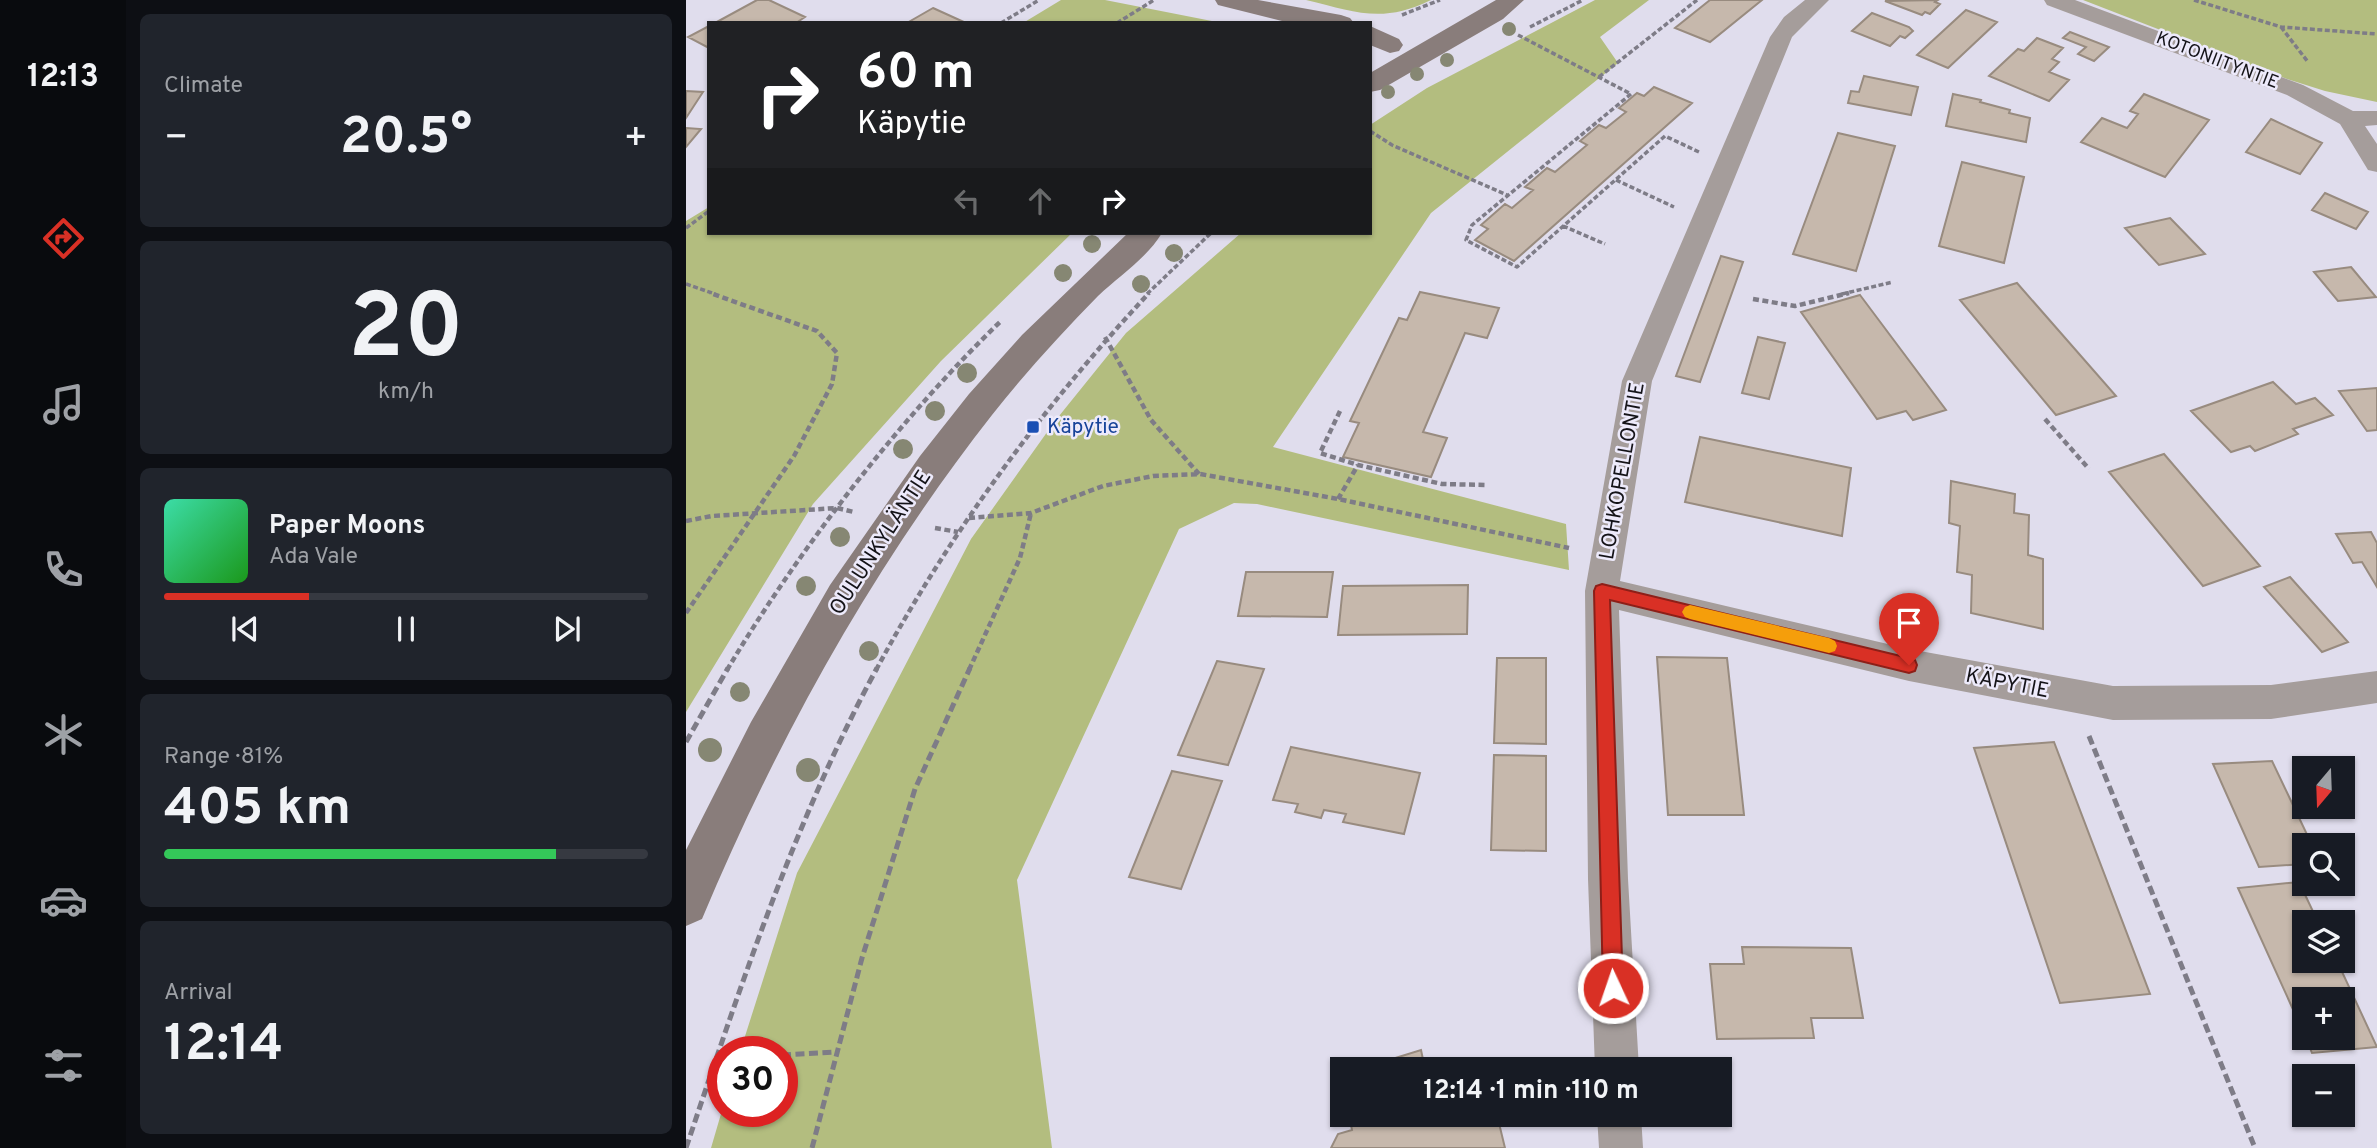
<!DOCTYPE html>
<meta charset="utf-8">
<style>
:root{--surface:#171b24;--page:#20242c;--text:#f1f3f6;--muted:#9ea1a6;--line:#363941;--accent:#d93025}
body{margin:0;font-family:Overpass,sans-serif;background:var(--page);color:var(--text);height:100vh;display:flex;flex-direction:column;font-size:26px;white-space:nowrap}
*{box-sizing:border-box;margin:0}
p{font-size:23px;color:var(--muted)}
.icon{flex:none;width:38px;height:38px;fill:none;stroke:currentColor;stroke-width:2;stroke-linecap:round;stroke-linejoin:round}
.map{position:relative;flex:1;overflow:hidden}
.panel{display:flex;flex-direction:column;gap:14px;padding:14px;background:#0d0f14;width:560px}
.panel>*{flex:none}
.hud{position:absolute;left:21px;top:21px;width:665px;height:214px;border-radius:0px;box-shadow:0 2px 5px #0004;background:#202124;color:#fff;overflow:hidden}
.needle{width:46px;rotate:199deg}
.buttons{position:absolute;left:1606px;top:756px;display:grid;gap:14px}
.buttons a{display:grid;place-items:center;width:63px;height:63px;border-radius:0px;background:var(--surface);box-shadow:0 2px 5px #0004;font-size:35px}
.speed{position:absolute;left:21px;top:1036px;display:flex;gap:14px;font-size:35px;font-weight:700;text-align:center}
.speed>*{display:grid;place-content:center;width:91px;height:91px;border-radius:50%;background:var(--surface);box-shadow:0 2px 5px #0004;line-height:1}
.speed .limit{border:10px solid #d22;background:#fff;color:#111}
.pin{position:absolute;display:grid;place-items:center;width:60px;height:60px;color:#fff;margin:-72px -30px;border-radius:50% 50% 50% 0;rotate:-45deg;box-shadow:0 0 7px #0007}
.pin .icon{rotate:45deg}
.me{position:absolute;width:77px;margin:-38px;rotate:357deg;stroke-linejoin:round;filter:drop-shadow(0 0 5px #0008)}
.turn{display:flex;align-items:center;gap:24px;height:147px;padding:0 35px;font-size:32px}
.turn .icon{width:91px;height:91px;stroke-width:2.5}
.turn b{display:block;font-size:49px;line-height:60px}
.lanes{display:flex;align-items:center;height:66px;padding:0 35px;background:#0003;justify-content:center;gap:35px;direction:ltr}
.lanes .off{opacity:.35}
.big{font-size:52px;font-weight:700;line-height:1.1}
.panel .card{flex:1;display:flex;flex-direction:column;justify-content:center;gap:10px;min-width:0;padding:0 24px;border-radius:10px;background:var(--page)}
.panel .dial{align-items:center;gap:0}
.dial b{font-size:91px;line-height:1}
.song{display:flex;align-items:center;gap:21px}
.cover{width:84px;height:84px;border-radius:10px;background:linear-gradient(135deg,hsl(160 70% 55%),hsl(120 70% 35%))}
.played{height:7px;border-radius:4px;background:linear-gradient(90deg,var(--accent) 30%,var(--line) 30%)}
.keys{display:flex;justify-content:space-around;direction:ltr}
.heat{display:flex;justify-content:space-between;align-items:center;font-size:38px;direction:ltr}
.charge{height:10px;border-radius:5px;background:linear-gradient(90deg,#34c759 81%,var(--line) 0)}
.trip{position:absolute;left:644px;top:1057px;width:402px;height:70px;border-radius:0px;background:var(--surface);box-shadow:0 2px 5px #0004;font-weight:700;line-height:70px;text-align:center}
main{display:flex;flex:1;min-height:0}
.tab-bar{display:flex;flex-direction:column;width:126px;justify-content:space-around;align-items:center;background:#090b0e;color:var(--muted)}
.tab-bar .icon{width:49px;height:49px}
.tab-bar .on{color:var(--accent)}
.tab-bar b{font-size:32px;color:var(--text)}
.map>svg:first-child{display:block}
.green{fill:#b3bd7f}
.building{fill:#c6b8ac;stroke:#988b7f;stroke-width:2}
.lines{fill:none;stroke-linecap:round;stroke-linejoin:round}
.path-far2{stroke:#7e7c87;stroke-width:3.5;stroke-dasharray:5 2.5;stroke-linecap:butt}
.path-far1{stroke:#7e7c87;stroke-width:4.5;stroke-dasharray:6 3.5;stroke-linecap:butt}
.path{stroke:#7e7c87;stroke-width:5;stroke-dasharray:9 4.5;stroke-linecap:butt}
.street{fill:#a59d9b;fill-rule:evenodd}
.secondary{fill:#897d7b;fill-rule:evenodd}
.tree{fill:#868773}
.route{fill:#d93025;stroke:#8d1f18;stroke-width:2}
.slow{fill:#f59e0b}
.transit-dot{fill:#1a4fb4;stroke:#edeafb;stroke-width:2.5}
.labels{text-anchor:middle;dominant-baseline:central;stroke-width:5;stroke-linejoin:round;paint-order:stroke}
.far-street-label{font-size:18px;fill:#141318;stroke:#edeafb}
.transit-label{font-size:21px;fill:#164399;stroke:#edeafb;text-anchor:start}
.street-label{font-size:21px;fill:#141318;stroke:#edeafb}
</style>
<main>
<nav class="tab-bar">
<b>12:13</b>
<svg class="icon on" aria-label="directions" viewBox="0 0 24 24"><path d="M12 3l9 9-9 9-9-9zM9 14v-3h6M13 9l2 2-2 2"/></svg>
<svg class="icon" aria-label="music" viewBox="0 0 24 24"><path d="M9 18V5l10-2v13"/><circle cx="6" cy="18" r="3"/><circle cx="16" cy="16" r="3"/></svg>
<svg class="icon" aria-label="phone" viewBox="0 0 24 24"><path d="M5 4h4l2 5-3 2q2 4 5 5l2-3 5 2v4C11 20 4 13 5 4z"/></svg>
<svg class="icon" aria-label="climate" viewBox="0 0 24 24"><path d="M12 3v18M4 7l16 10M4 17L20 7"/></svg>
<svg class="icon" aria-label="car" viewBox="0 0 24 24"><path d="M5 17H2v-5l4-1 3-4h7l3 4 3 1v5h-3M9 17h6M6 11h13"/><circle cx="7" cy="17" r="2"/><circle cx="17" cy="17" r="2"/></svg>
<svg class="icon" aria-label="filters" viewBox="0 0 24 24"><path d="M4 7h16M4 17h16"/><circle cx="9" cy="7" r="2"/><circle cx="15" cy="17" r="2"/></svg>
</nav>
<section class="panel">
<div class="card"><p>Climate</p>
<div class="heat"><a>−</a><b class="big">20.5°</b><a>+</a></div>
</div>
<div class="card dial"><b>20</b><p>km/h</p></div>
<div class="card">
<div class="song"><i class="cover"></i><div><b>Paper Moons</b><p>Ada Vale</p></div></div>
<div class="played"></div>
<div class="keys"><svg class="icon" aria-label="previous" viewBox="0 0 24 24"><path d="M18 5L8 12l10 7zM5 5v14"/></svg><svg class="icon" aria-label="pause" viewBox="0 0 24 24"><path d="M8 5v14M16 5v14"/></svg><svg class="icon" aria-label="next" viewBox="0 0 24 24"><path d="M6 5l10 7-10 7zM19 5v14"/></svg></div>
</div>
<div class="card"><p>Range · 81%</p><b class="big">405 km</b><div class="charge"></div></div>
<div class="card"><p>Arrival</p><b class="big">12:14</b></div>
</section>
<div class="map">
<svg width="1691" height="1148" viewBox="0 0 1691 1148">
<rect width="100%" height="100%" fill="#e0dded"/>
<path class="green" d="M375,0H419L536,23H337Z
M620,0H745C696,24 670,12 620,0Z
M909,0H963L914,37L932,63L745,213L587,447L880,524L883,570L571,504L548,503L493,529L331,880L366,1148H25L37,1107V1111H96V1052H54L111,873L285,539L369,421L440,333L555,233H684V125L741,88Z
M1397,0H1691V102L1639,91L1601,79Z
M23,207V233H386L255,361L127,504L0,712V221Z"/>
<path class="building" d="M71,0H83L119,17L110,23H29Z
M1024,0H1076L1024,42L989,28Z
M1252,0L1249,2L1254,4L1244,14L1239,12L1236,15L1199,1Z
M247,8L280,23H221Z
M1280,10L1311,22L1262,68L1231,55Z
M1186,13L1223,27L1227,31L1219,38L1214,36L1204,46L1166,31Z
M23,26V48L2,37Z
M1384,32L1423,47L1408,61L1392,54L1400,47L1377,38Z
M1351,38L1377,48L1366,59L1373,62L1363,72L1383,80L1363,101L1303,76L1332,49L1338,51Z
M1178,76L1232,87L1225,115L1162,103L1165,91L1173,92Z
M968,87L1006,103L828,261L789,240L802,229L795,225L819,204L826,208L847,190L839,187L861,168L869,172L901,145L894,141L913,125L920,128L940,112L933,108L951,93L958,96Z
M0,91L17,92L0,118Z
M1267,94L1295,100L1294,102L1324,110L1323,113L1344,118L1340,142L1260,126Z
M1458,94L1523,120L1479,177L1395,142L1416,118L1441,128L1452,114L1444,111Z
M1585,119L1636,143L1614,174L1560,152Z
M0,128L15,129L0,147Z
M1152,133L1209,146L1170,271L1107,254Z
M1276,162L1338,177L1318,263L1253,246Z
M1639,193L1682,212L1670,229L1626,210Z
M1484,218L1519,254L1473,265L1439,228Z
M1035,256L1057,262L1014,382L990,376Z
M1665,267L1690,297L1652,301L1628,272Z
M1331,283L1430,396L1370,415L1274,300Z
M734,292L813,308L801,338L779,333L737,432L761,438L745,477L657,457L673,423L664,421L713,318L721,320Z
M1174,295L1260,410L1227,420L1220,411L1191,419L1115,312Z
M1072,337L1099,343L1083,399L1056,393Z
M1587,382L1610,404L1629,398L1647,415L1607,429L1612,434L1569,451L1564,446L1545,452L1505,411Z
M1691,388V430L1681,431L1653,391Z
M1014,437L1165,468L1156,536L999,502Z
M1478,454L1574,566L1517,586L1423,472Z
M1265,481L1329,494L1328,513L1343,515L1342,555L1357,559V629L1285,613L1286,575L1271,572L1274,526L1263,523Z
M1685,532L1691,543V587L1676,562L1667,563L1650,534Z
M560,572H647L641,617L552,616Z
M1604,577L1662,642L1636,652L1578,587Z
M782,585L781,634L652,635L657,586Z
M971,657L1041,658L1058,815H982Z
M811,658H860V744L808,743Z
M531,661L578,669L542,765L492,755Z
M1368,742L1464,994L1374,1003L1288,748Z
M605,747L734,773L718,834L657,822L660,814L638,810L635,818L609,812L612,804L587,800Z
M808,755L860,756V851L805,850Z
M1586,761L1626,845H1619V864L1573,867L1527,764Z
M486,771L536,781L495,889L443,877Z
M1613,882L1632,922H1619V961H1651L1691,1047L1626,1053L1620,1038H1657V999H1619V1036L1552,888Z
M1056,947L1165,948L1177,1018H1125L1128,1038L1031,1039L1024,964H1058Z
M735,1050L739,1069H691L690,1064Z
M663,1115H811L819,1148H645L652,1134L666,1130Z"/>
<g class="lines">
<path class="path-far2" d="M1508,0L1595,27L1691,34
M716,15L754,0
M315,23L353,0
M431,23L468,0
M844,27L897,0
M1595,27L1622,62
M832,35L945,94L786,225L780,240L831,267L979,136L1013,152
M913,77L1011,0
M684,131L706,145L821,195
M930,180L988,207
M877,226L919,244
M0,228L23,211
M0,284L29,294
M461,294L525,233
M1156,294L1207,282"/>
<path class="path-far1" d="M1067,299L1109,306L1163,293
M419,337L465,420L513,474
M654,411L634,453L672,465L756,484L802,485
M1359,419L1403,469
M652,499L672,465
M283,518L345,513L417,486L467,476L514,474L652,499L883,548
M0,521L26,516L151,508L168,512
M249,528L272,532
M0,613L108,456L146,384L151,353L131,331L24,293
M41,670C113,549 215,417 316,320
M190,670C265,531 356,408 463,293
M283,670L334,558L345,513"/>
<path class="path" d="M1403,736L1569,1148
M0,742L42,668
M96,1055L150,1052
M0,1148C55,985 109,820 191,668
M126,1148L176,958L229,789L284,668"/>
<path class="street" d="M1119,0H1143L1106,37L966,381L934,581L1223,649L1427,686L1585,685L1691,671V703L1585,719L1427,720L1223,681L933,610L942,879L953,1069H909L902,879L899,591L936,381L1084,37L1098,17Z
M1358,0H1389L1617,85L1667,111H1691V125L1679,126L1691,144V172L1682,170L1654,124L1601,95L1361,5Z
M911,1115H955L957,1148H913Z"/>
<path class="secondary" d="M529,0H572L655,15L664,18L668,23H604L532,5Z
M810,0H838L817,19L694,90L684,92V73Z
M684,26L713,39L717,45L713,51L704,53L684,45Z
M442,233H476C461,258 433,276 412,296C375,334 339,373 306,415C186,568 91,740 16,919L0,926V850L65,722L144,585L234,456L283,394L336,335Z"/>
</g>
<g class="tree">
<circle cx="823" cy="29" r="7"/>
<circle cx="761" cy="60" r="7"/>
<circle cx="731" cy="74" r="7"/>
<circle cx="702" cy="92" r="7"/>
<circle cx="406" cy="244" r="9"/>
<circle cx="488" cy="253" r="9"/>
<circle cx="377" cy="273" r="9"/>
<circle cx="455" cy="284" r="9"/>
<circle cx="281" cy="373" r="10"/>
<circle cx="249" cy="411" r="10"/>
<circle cx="217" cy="449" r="10"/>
<circle cx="154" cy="537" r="10"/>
<circle cx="120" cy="586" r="10"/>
<circle cx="183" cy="651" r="10"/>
<circle cx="54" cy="692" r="10"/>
<circle cx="24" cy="750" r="12"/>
<circle cx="122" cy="770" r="12"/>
</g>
<path class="route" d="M916,584L1223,658L1229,660L1231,665L1229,671L1223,673L924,600L937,988L934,995L927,998L920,995L917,988L908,591L910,586Z"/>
<path class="slow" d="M1004,605L1143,638L1149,641L1151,646L1149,651L1143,653L1004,619L999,617L996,612L999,607Z"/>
<rect class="transit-dot" x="340" y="420" width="14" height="14" rx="3.5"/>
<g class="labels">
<g class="far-street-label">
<text transform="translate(1531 61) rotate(21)">KOTONIITYNTIE</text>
</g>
<g class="transit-label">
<text x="361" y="427">Käpytie</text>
</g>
<g class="street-label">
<text transform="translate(937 471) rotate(-80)">LOHKOPELLONTIE</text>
<text transform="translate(195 543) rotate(-57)">OULUNKYLÄNTIE</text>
<text transform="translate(1321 684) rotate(11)">KÄPYTIE</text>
</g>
</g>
</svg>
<div class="buttons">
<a><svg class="needle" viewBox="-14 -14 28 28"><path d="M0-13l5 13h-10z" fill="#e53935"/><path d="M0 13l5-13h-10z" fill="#9ea1a6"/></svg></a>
<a><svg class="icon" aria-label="search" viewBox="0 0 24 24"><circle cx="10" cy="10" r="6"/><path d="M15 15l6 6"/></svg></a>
<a><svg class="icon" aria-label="layers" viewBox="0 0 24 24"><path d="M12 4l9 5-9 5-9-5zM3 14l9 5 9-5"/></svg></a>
<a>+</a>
<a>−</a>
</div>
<div class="speed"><div class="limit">30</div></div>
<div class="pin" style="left:1223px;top:665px;background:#d93025"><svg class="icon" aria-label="arrive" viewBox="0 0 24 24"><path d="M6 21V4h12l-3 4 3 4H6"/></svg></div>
<svg class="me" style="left:927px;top:988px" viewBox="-20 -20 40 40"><circle r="17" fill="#d93025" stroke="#fff" stroke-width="3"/><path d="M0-11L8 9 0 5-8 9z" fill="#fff"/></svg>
<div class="trip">12:14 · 1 min · 110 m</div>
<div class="hud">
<div class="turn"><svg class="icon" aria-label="right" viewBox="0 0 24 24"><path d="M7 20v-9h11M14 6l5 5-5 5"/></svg><div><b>60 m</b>Käpytie</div></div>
<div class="lanes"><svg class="icon off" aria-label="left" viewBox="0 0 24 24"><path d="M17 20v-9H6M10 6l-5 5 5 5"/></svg><svg class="icon off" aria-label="ahead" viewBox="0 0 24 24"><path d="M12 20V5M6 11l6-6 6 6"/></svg><svg class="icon" aria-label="right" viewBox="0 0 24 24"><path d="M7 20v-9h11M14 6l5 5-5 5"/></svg></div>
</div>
</div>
</main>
